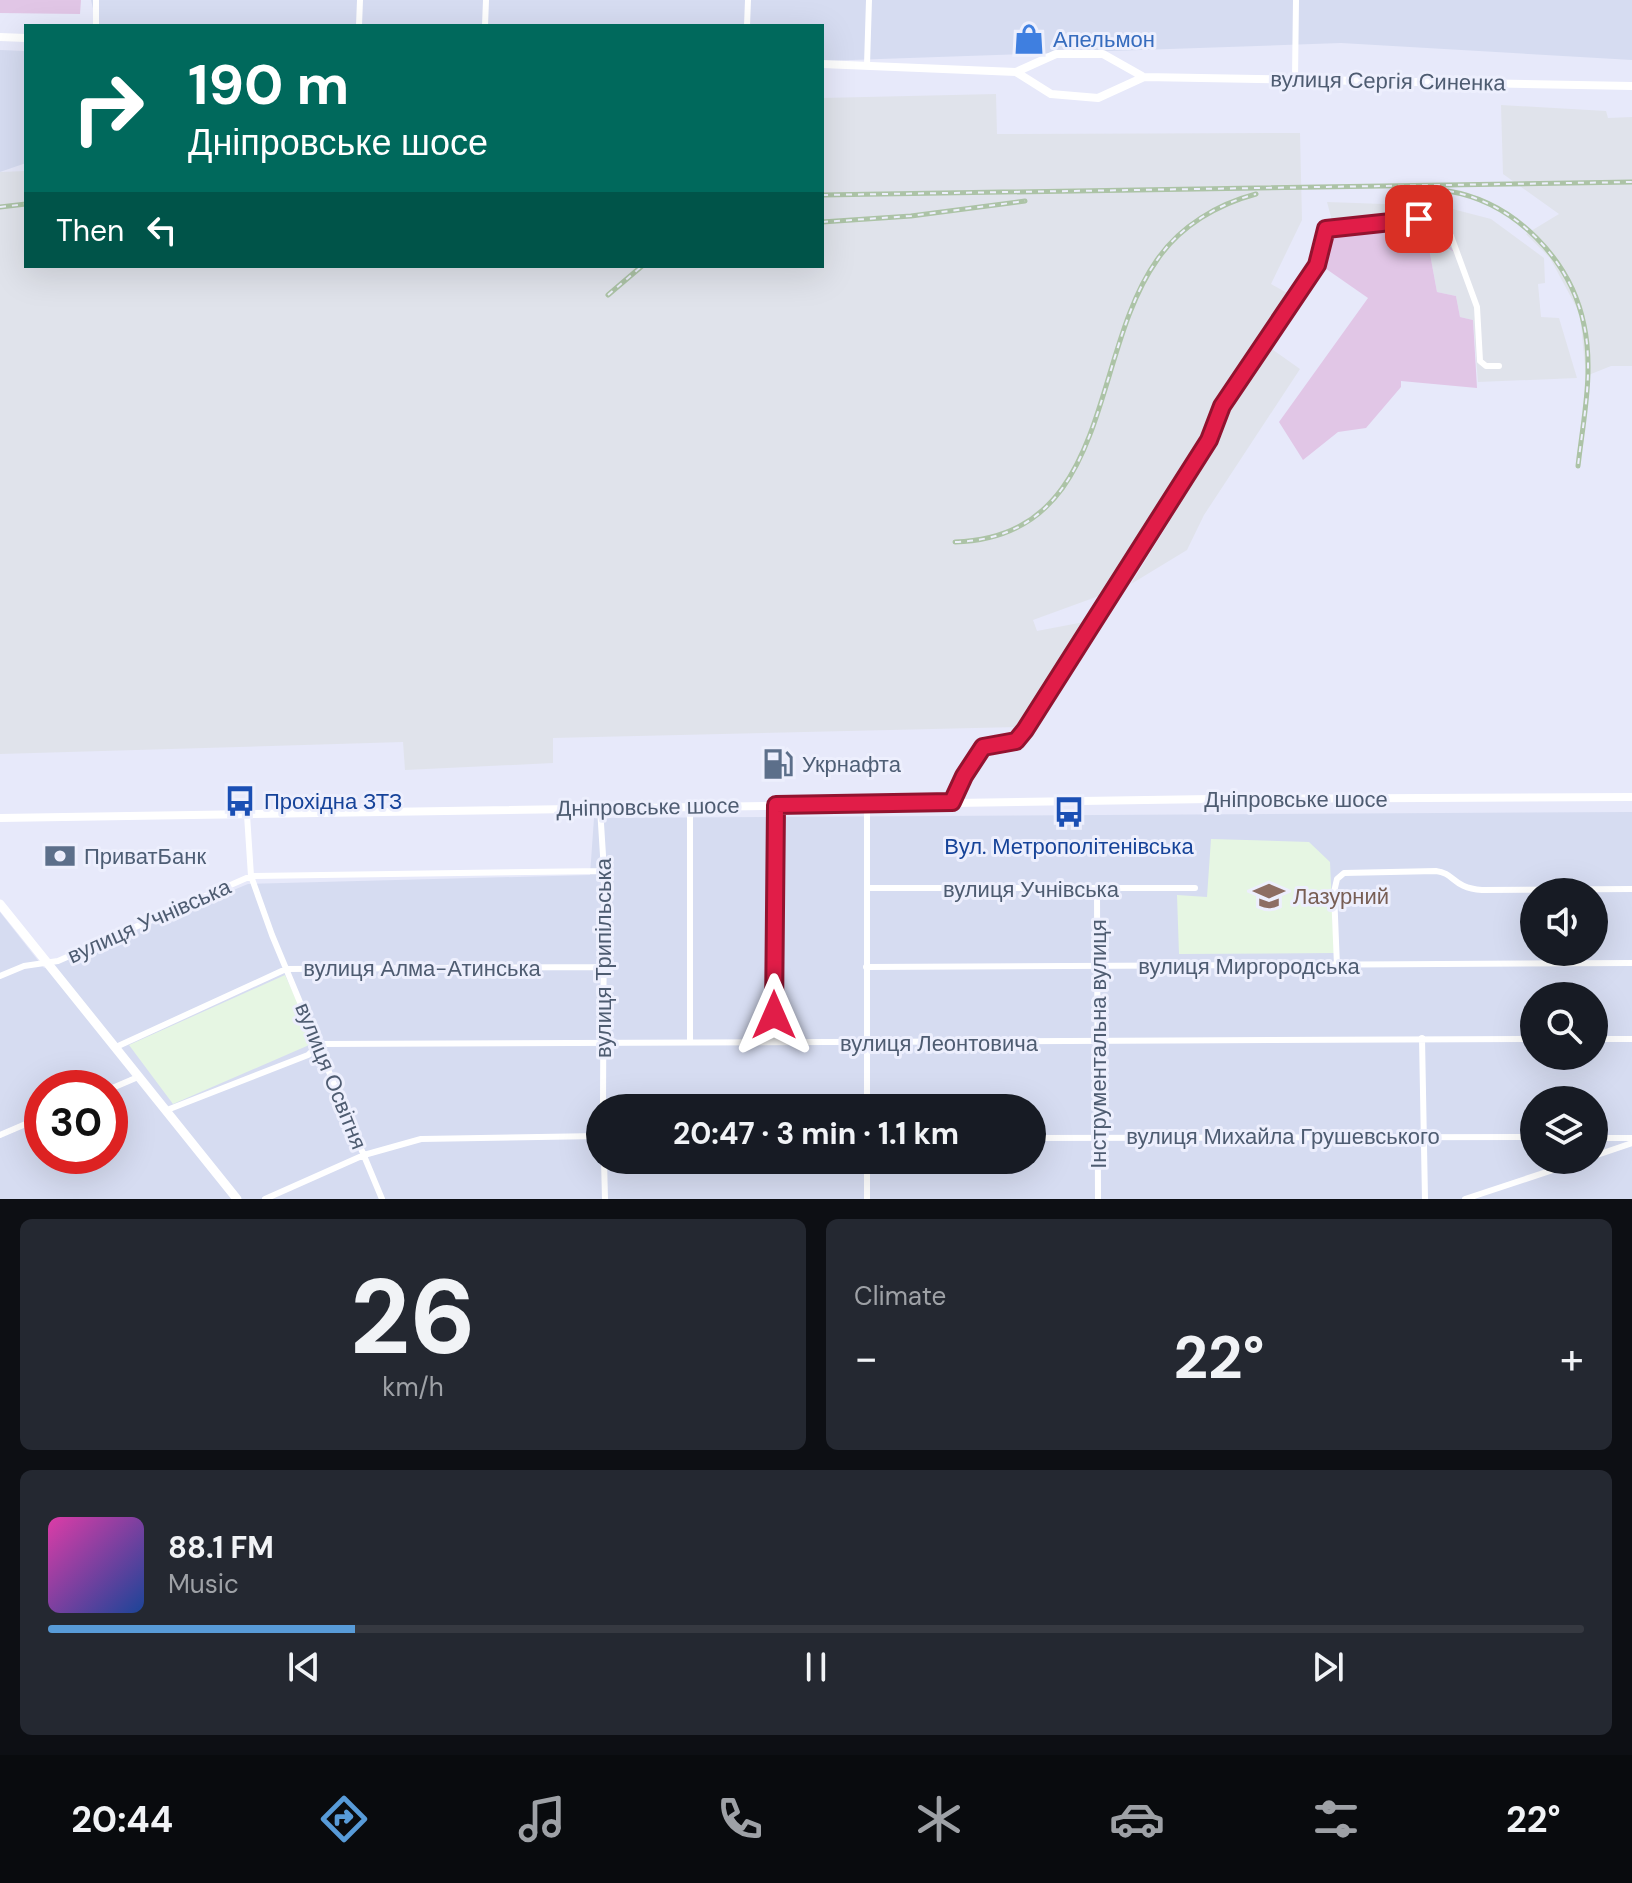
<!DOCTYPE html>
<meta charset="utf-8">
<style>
:root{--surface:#171b24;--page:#242831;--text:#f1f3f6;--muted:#9ea1a6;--line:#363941;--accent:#589bd8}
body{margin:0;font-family:"DM Sans",sans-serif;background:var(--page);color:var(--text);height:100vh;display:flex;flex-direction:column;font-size:30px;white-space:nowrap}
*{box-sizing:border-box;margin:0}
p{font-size:26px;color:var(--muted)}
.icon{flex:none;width:44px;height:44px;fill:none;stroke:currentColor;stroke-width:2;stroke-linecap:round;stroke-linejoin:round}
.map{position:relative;height:1199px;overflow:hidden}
.side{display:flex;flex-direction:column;gap:20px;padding:20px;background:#0d0f14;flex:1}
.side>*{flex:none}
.guide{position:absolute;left:24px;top:24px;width:800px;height:244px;border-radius:0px;box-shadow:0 8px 32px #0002;background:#00695c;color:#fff;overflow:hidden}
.fabs{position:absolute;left:1520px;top:878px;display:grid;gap:16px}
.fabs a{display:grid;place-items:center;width:88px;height:88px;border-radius:50%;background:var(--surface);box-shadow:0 8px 32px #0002;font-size:40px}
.speed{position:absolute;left:24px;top:1070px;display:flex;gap:16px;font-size:40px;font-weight:700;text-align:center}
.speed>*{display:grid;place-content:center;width:104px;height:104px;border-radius:50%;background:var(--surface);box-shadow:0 8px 32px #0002;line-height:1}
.speed .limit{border:12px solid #d22;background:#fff;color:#111}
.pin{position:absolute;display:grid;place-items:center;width:68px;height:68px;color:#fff;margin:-34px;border-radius:16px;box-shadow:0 4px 12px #0006}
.me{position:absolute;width:88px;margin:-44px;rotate:0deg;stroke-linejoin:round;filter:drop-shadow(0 0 6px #0008)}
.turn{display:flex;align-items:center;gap:28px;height:168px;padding:0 32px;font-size:36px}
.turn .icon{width:104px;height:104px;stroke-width:2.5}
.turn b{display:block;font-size:56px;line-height:68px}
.then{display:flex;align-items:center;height:76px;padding:0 32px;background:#0003;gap:16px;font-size:30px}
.big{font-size:60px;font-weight:700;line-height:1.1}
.side .card{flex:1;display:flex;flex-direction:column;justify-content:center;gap:12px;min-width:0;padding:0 28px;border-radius:12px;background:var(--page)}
.side .dial{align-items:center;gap:0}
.dial b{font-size:104px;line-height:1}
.song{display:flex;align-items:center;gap:24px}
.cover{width:96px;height:96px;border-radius:12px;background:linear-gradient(135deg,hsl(320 70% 55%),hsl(220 70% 35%))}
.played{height:8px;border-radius:4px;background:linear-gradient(90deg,var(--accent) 20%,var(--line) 20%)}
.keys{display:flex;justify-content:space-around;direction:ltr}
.heat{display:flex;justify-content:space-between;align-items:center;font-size:44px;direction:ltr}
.side .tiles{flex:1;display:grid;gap:20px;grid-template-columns:1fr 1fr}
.card:last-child{grid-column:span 2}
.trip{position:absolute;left:586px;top:1094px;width:460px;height:80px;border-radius:40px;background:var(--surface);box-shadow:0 8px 32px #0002;font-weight:700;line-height:80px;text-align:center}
.menu{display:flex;height:128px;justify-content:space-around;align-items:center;background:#090b0e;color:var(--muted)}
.menu .icon{width:56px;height:56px}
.menu .current{color:var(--accent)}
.menu b{font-size:36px;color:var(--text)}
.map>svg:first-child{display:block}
.residential{fill:#d6dcf1;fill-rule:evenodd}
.industrial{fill:#e0e3eb}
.education{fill:#e6f6e3}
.green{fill:#e1c6e6}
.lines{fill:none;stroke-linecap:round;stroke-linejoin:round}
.minor{stroke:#fff;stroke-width:6}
.tertiary{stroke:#fff;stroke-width:8}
.secondary{stroke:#fff;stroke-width:9}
.rail-casing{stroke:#acc3a6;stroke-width:5}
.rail{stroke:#edeffd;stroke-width:2;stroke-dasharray:6;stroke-linecap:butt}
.route-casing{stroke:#92132f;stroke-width:20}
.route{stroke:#e11d48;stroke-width:14}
.labels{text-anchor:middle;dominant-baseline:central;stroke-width:6;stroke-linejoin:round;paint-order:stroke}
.shop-label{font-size:22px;fill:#366cbe;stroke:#edeffd;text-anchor:start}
.street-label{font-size:22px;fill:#4e5c71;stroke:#edeffd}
.service-label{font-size:22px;fill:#4e5e75;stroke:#edeffd;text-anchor:start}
.transit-label{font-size:22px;fill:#164399;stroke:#edeffd;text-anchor:start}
.education-label{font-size:22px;fill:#785e54;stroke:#edeffd;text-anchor:start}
</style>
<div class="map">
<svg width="1632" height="1199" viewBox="0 0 1632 1199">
<rect width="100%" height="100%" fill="#e7e9fa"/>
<path class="residential" d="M91,0H1632V60L1341,43L822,61V26H97Z
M0,50L26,51V163L0,172Z
M1632,812V1199H0V912L44,968L248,884L590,875L594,818ZM1534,892H1594V952H1534ZM1534,996H1594V1056H1534ZM42,1088H110V1156H42ZM1534,1100H1594V1160H1534ZM600,1108H1032V1160H600Z"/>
<path class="industrial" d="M996,94L997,134L1300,133L1302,220L1271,284L1289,294L1107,593L1033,620L1037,631L1084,622L1020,727L553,738V763L405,770L403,742L0,754V172L26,171V266H822V98Z
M1501,105L1606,111L1608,118L1632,117V366H1611L1586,376L1580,314L1550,258L1526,234L1559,214L1503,174Z
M1327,202L1441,206L1491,219L1544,258L1545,283L1538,284L1541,317L1559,318L1577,378L1478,382L1473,320L1460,317L1456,296L1437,292L1428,243L1441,244L1444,235L1334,228Z
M1269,347L1300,369L1204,515L1187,550L1131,584L1218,443L1225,419Z"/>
<path class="education" d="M1211,839L1309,842L1330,862L1334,953L1179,954L1177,895L1207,897Z
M285,975L316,1042L173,1104L129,1045Z"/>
<path class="green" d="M0,0H81L80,14L0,13Z
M1402,224C1429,225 1440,229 1454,252L1441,244L1428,243L1437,292L1456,296L1460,317L1473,320L1477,388L1401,381V387L1366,428L1338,432L1303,460L1279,422L1368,298L1322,266L1327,235L1334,228Z"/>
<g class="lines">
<path class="minor" d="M96,26V0
M359,26L360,0
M485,26L486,0
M747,26L748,0
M867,65L869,0
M1295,78L1296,0
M952,802L964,776L983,747L1016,741L1025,730L1209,440L1222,406L1317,265L1323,233L1328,227C1359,218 1429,210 1451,236L1477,307L1480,361L1486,366H1499
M867,804V1108
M690,806V1041
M600,808L604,871L603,1108
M247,815L251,876L272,935L382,1199
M867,888H1195
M1097,889L1098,1199
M1337,966L1334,892L1337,879L1344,873L1436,871C1455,873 1452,888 1482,890L1632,889
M866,967L1632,963
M0,976L24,966L58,961L251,876L604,871
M1422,1038L1425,1199
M1594,1039H1632
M774,1042L776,805
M116,1047L286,969L602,967
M110,1089L138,1077
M167,1110L308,1055L320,1044L1534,1039
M0,1135L42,1117
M1032,1138L1534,1137
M1594,1138H1632
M1594,1156L1632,1143
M604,1160L605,1199
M265,1199L364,1155L421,1139L600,1136
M867,1199V1160
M1465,1199L1583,1160"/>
<path class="tertiary" d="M0,37L26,38
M822,64L1016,72L1056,54H1103L1142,76
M1016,72L1051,94L1098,98L1144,77L1632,86
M0,818L1211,799L1632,797"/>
<path class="secondary" d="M0,904L237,1199"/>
<defs>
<path id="rail" d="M1448,191C1515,202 1571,260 1584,325C1594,371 1583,421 1578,466
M822,195L1632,182
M0,207L26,204
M822,222L911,216L1025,201
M608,295L642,266
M955,542C1113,537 1089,356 1157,260C1180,226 1218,204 1256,194"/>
</defs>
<use href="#rail" class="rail-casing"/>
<use href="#rail" class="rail"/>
</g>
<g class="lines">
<defs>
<path id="route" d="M774,1015L776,805L952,802L964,776L983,747L1016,741L1025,730L1209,440L1222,406L1317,265L1326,229L1419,219"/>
</defs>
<use href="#route" class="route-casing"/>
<use href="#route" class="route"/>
</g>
<defs>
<symbol id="shop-bare" viewBox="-9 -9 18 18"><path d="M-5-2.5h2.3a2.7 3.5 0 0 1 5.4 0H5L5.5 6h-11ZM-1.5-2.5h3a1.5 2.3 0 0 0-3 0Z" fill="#3f7fe0" stroke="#edeffd" stroke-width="2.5" paint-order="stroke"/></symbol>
<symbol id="fuel-bare" viewBox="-9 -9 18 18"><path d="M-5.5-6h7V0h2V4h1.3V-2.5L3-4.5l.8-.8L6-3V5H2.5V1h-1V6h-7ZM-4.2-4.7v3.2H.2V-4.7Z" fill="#5c6f8a" stroke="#edeffd" stroke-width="2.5" paint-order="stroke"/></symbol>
<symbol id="bus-bare" viewBox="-9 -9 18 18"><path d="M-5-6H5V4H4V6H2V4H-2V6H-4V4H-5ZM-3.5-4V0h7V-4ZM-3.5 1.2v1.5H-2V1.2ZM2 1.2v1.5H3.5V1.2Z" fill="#1a4fb4" stroke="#edeffd" stroke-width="2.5" paint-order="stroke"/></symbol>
<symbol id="bank-bare" viewBox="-9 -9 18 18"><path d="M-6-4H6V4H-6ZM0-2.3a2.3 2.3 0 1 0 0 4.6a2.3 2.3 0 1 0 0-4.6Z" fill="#5c6f8a" stroke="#edeffd" stroke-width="2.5" paint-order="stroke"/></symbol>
<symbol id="school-bare" viewBox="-9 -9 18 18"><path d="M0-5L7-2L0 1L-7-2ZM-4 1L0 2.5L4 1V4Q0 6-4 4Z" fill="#8d6e63" stroke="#edeffd" stroke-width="2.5" paint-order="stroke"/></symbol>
</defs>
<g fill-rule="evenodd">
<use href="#shop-bare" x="1007" y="17" width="44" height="44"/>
<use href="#fuel-bare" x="756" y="742" width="44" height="44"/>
<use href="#bus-bare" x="218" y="779" width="44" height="44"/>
<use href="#bus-bare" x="1047" y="790" width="44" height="44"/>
<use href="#bank-bare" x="38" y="834" width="44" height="44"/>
<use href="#school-bare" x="1247" y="874" width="44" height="44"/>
</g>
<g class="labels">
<g class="shop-label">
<text x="1053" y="39">Апельмон</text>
</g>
<g class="street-label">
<text transform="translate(1388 81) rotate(1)">вулиця Сергія Синенка</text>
<text x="1296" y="799">Дніпровське шосе</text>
<text transform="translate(648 807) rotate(-1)">Дніпровське шосе</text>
<text x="1031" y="889">вулиця Учнівська</text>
<text transform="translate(149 921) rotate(-24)">вулиця Учнівська</text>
<text transform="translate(603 958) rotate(-90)">вулиця Трипільська</text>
<text x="1249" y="966">вулиця Миргородська</text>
<text x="422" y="968">вулиця Алма-Атинська</text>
<text x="939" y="1043">вулиця Леонтовича</text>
<text transform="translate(1098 1044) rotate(-90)">Інструментальна вулиця</text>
<text transform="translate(331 1076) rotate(68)">вулиця Освітня</text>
<text x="1283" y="1136">вулиця Михайла Грушевського</text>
</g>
<g class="service-label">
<text x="802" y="764">Укрнафта</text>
<text x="84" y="856">ПриватБанк</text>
</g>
<g class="transit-label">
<text x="264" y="801">Прохідна ЗТЗ</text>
<text x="1069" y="846" text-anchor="middle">Вул. Метрополітенівська</text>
</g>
<g class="education-label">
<text x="1293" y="896">Лазурний</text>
</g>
</g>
</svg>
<div class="fabs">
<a><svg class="icon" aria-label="sound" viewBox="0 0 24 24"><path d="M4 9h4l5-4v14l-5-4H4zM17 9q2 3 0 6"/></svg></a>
<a><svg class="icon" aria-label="search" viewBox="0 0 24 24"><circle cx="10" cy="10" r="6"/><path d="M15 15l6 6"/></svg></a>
<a><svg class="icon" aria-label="layers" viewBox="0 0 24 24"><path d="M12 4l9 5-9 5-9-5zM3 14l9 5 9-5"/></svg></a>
</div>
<div class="speed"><div class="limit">30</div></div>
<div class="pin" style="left:1419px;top:219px;background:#d93025"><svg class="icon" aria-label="arrive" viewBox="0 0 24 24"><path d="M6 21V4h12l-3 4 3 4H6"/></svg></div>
<svg class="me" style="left:774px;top:1015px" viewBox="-20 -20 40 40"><path d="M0-17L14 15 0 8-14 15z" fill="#e11d48" stroke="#fff" stroke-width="4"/></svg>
<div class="trip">20:47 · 3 min · 1.1 km</div>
<div class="guide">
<div class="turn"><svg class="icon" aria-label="right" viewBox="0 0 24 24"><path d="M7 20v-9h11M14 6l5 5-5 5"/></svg><div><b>190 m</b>Дніпровське шосе</div></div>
<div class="then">Then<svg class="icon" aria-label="left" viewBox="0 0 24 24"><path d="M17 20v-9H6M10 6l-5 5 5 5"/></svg></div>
</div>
</div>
<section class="side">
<div class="tiles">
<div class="card dial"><b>26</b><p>km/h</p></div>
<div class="card"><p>Climate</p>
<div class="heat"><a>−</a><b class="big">22°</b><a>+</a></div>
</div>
<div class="card">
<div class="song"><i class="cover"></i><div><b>88.1 FM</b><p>Music</p></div></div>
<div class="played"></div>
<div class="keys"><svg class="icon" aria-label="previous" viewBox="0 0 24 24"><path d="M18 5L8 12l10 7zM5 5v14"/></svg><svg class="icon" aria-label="pause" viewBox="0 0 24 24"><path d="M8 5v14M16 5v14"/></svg><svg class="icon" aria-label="next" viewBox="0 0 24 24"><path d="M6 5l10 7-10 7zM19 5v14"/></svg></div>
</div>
</div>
</section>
<nav class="menu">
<b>20:44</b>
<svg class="icon current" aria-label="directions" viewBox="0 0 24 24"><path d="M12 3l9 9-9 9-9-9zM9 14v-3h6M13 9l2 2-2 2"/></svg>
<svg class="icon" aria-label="music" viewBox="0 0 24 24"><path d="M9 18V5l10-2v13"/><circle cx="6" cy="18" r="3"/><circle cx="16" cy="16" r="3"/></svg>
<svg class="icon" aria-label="phone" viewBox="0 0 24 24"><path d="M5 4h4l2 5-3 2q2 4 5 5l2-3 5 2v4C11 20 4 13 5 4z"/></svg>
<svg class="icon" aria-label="climate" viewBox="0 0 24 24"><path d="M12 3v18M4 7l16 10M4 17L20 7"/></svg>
<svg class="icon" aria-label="car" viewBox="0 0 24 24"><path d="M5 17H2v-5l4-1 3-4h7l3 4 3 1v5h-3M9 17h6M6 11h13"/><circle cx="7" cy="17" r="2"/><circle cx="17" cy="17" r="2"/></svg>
<svg class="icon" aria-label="filters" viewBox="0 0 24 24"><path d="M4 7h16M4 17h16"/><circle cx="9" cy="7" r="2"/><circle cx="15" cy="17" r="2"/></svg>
<b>22°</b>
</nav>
